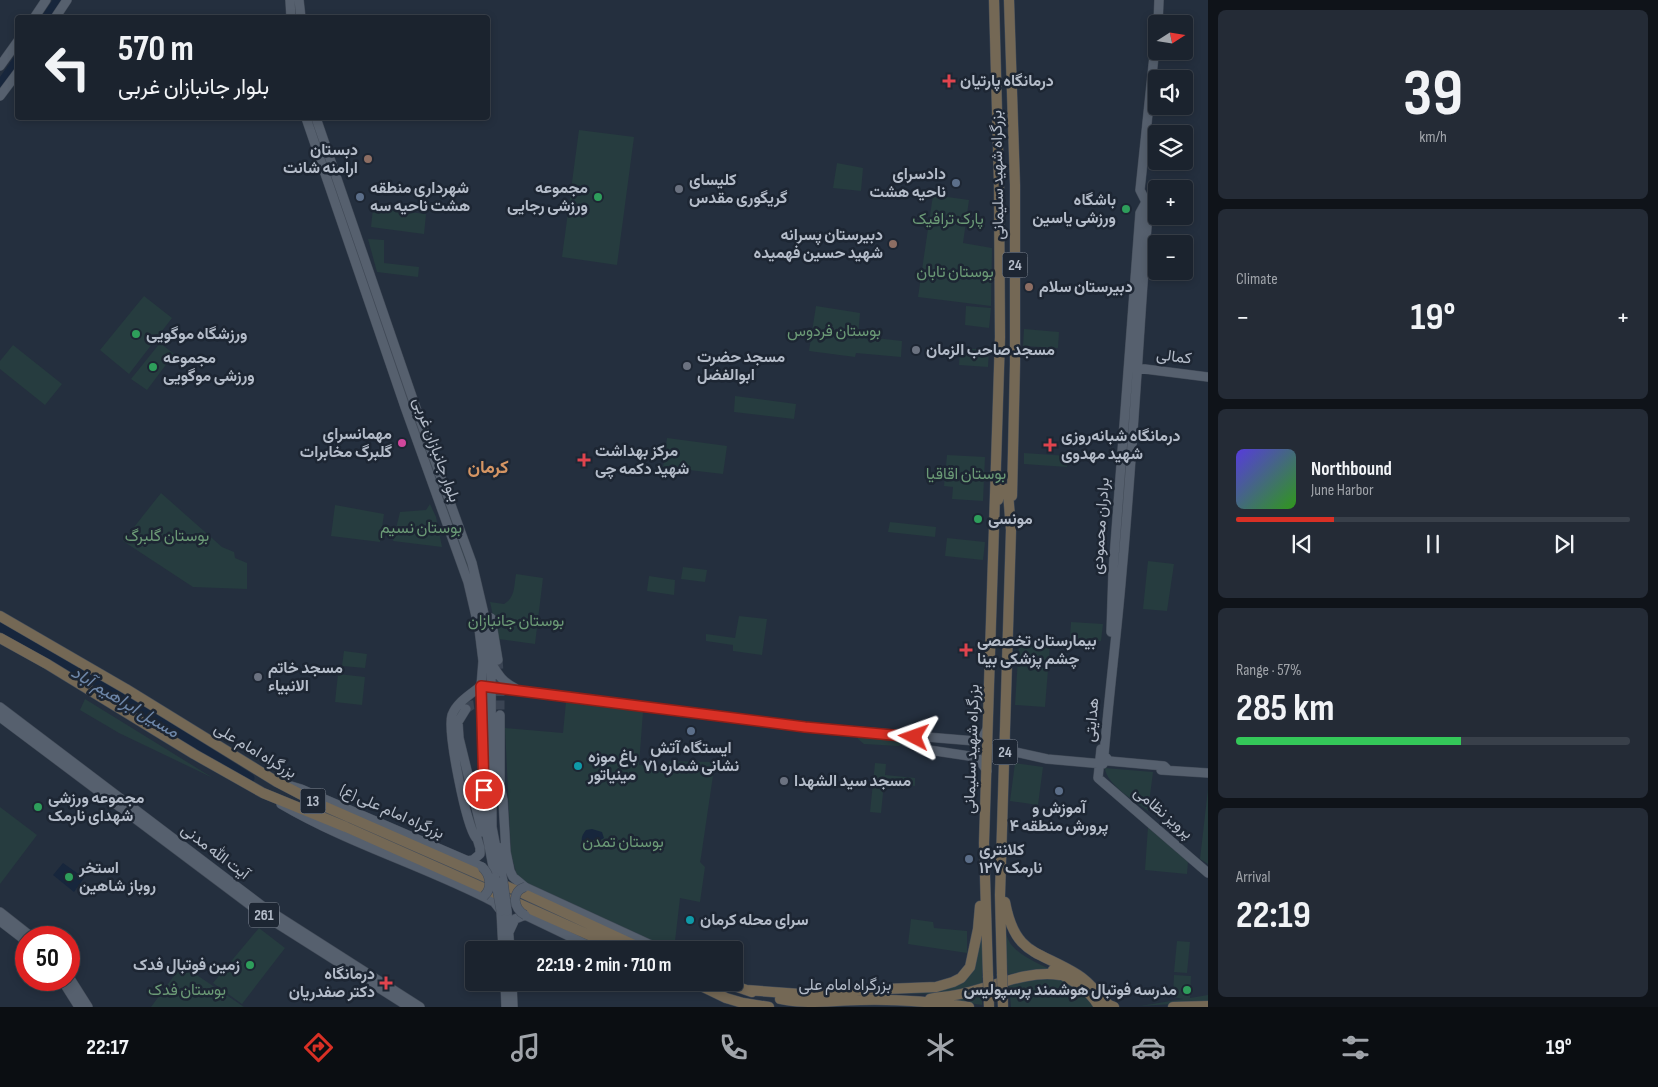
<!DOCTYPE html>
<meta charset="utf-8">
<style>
:root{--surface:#1b232e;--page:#242b36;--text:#f1f3f6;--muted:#a0a4aa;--line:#39404a;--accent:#d93025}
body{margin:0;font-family:"Sofia Sans Condensed",Vazirmatn,sans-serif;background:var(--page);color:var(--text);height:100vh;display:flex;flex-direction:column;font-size:19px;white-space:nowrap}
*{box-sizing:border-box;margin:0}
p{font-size:16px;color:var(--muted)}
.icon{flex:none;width:28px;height:28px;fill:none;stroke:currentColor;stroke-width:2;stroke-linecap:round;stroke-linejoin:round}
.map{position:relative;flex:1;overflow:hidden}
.sheet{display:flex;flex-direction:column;gap:10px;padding:10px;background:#0f1319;width:450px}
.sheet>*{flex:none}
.banner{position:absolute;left:15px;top:15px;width:475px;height:105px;border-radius:5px;box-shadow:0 2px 8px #0003,0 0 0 1px var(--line);background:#1b232e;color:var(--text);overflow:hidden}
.needle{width:32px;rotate:78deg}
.controls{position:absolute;left:1148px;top:15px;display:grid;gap:10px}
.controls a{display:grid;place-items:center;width:45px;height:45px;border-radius:5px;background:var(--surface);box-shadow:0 2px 8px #0003,0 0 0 1px var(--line);font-size:25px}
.speed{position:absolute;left:15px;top:926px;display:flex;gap:10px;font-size:25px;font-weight:700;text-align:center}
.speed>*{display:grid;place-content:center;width:65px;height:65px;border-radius:50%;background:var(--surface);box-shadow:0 2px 8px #0003,0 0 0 1px var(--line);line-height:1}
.speed .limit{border:8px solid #d22;background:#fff;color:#111}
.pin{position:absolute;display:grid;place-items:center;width:42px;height:42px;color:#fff;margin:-21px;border:2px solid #fff;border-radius:50%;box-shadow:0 1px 5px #0007}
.me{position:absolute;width:55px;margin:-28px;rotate:274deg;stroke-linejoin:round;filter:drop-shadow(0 0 4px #0008)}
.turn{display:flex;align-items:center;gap:18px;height:105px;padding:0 20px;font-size:22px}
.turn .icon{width:65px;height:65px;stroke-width:2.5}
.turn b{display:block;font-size:35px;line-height:42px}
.big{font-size:38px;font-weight:700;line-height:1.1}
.sheet .tile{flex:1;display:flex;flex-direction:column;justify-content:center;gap:8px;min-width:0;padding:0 18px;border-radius:8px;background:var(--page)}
.sheet .dial{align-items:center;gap:0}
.dial b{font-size:65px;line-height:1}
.song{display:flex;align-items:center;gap:15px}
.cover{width:60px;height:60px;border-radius:8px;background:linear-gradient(135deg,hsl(250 70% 55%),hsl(110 70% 35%))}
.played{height:5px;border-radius:2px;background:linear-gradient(90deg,var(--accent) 25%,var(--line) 25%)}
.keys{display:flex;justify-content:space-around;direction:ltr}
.heat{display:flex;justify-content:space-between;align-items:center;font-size:28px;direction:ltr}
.charge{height:8px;border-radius:4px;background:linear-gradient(90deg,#34c759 57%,var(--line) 0)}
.trip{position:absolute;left:465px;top:941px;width:278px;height:50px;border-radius:5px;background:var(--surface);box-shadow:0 2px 8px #0003,0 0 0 1px var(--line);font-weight:700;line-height:50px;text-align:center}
.tab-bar{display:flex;height:80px;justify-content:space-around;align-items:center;background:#0b0e12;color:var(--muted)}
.tab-bar .icon{width:35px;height:35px}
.tab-bar .on{color:var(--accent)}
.tab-bar b{font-size:22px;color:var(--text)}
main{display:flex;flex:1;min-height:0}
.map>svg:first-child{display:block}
.green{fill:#263c3f}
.water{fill:#17263c}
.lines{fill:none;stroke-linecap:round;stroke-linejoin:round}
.river{stroke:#17263c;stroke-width:9}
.major-tunnel{stroke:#3a4453;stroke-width:9;stroke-dasharray:9 4.5;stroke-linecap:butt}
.major-casing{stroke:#414a57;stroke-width:10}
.highway-casing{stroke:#434c59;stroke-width:11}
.major{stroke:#56606e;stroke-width:9}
.highway{stroke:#746855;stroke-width:10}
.major-bridge-casing{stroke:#414a57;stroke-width:10;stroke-linecap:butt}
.highway-bridge-casing{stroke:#434c59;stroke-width:11;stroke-linecap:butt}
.major-bridge{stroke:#56606e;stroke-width:9}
.highway-bridge{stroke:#746855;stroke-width:10}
.route-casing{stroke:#8d1f18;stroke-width:12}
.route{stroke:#d93025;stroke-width:9}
.health-dot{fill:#e0444e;stroke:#1d2633;stroke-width:2}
.education-dot{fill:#8d6e63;stroke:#1d2633;stroke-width:2}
.service-dot{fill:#5c6f8a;stroke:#1d2633;stroke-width:2}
.worship-dot{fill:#6b7280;stroke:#1d2633;stroke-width:2}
.leisure-dot{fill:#2e9e5b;stroke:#1d2633;stroke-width:2}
.hotel-dot{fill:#d1479c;stroke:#1d2633;stroke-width:2}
.culture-dot{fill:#0f9aa8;stroke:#1d2633;stroke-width:2}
.labels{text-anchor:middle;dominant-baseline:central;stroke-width:5;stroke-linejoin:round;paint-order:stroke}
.shield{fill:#1d2633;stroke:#878f9c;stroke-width:1}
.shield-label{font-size:15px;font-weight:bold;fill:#b4bcc9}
.poi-label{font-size:16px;font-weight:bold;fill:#b4bcc9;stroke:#1d2633;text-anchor:start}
.street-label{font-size:16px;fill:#b4bcc9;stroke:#1d2633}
.park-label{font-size:16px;fill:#6b9a76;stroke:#1d2633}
.neighbourhood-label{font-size:18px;font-weight:bold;fill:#d59563;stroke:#1d2633}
.water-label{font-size:18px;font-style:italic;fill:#6d86a8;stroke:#1d2633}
</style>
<main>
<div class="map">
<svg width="1208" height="1007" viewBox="0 0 1208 1007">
<rect width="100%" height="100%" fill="#242f3e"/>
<path class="green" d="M309,118H313L469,564L488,674L478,618Z
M579,130L634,137L617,265L562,257Z
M837,163L863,168L861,191L833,188Z
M933,195L969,200L963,243L992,248L991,306L918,297Z
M373,208L426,214L424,234L371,227Z
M368,239L384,240V263L419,267L418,277L377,272Z
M144,296L172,318L129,374L100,350Z
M816,306L860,313L858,336L902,341L901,357L856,353L855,357L809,351Z
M966,306L991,308L989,328L965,325Z
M1024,329L1059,332L1058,348L1023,346Z
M160,343L174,354L147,390L131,379Z
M13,345L62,384L45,405L0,369V361Z
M960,348L989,350L988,367L959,365Z
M735,396L796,404L794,419L734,412Z
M667,438L727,446L723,474L663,467Z
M1024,453L1068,456L1067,467L1024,464Z
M947,455L985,457L983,501L952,499L953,487L944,486Z
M161,493L222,547L234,552L235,558L247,563V589L193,587L123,541Z
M430,504L436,517L442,547L393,541L400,512L426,510Z
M335,505L384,514L380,542L331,536Z
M890,522L936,527L935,537L888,532Z
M947,538L985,542L983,560L945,556Z
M1148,561L1174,564L1167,611L1143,609Z
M683,567L707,570L705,582L681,579Z
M516,574L543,578L535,644L498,639L490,602L504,604C515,598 514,586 516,574Z
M649,576L675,580L674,595L647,591Z
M739,616L767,619L762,655L733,651V645L706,641V634L735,638Z
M1071,622L1103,624L1101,641L1070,639Z
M1019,642L1050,645L1045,707L1015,705Z
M344,651L367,654L365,668L342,666Z
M338,674L365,677L362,705L335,702Z
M85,699L213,778L119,733L80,710Z
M566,702L643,712L639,765L668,767L669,761L715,762L701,857L700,862L705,867L700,902L680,898L674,950H669L560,901L527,885L517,876L511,854L505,728L563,733Z
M858,736L909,741L915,747L901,744L899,746L864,744L858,739Z
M875,763L886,764L885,775L915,778V786L884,783L881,813L870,812Z
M1015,763L1043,767L1038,805L1010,801Z
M1105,768L1153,772L1148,811C1137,803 1105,783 1105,768Z
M1208,789V864L1200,859Z
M0,807L37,835L0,884Z
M1148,827L1188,861L1187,874L1145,870Z
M911,919L933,922L934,928L967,931V953L908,944Z
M984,920L982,985L940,994L889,993L961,981Z
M259,928L285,948L242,1004L213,983Z
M1004,928C1006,933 1007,938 1010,943C1020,957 1042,965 1057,973L1048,972L1008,974Z
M1177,941L1190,942L1187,973L1174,972Z
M182,965L244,1007H151Z
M1174,975L1191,976L1190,998L1208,995V1002L1140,1006L1183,999L1173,997Z
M1059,978L1076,987L1096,1007H1011L1009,984L1022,980Z
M982,990V1005L949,1000Z"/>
<path class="water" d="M592,829L602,832L604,838L599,841L593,840L589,846H585C580,841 581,836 586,830Z
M63,863L84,878L74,892L53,875Z"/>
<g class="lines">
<path class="river" d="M46,18L58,0
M0,85L18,59
M0,627L124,699L250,778"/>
<path class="major-tunnel" d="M498,660L500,682V715
M466,709L472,705L487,703"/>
<defs>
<path id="major" d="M290,0L291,18
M299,0L301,18
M34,18L46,0
M55,18L67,0
M1158,24L1159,0
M1156,37L1140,190L1146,202L1148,213C1139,332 1133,452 1122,571C1117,633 1109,694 1104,755L1109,761L1164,766L1167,769
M0,66L18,41
M0,96L18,72
M306,118L405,407L468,582L479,629L483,661L481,686L486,830L495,877
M316,118L418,414L472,563L484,614L491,661L492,827L497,853
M1137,368L1208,377
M491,618L498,660
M1111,632L1113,571L1140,213L1146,202
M492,664C498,675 504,683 515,688
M487,686L805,727L975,741C982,739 984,736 987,729
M0,707L265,908L420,1007
M466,709L458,722L459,738L482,832
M0,717L262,914L409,1007
M906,736L929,750L969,756L979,759L987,771
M1005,740L1015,752L1047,759L1103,764
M1101,749L1098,778L1208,873
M1161,770L1208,773
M291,786L301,789L482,867
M500,786L503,800L506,852L510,871L513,877L525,887L662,950
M500,790V715
M281,804C349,844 425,866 494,902L501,911L503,950
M476,838C466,825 447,731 452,715C457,702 471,694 481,686
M498,847L497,853L503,881
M466,861L473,860L480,854V848L476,835
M507,911L510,950
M0,912L33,938
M0,921L26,941
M509,932L515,919L525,915L598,950
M69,977L88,1007
M62,980L79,1007
M505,982L506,1007
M512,982L513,1007"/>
<path id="highway" d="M1009,0L1015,185V364L1012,496
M998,500L1001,488L1007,489L1008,492L1011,530L1000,895L1002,974
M0,616L126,689L277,782L319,804L522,893L645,950
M0,638L47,664L194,754L263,793L346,827L623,950
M1005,902C1015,956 1038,950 1078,975C1091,983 1098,995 1109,1005L1114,1007
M1053,970C1070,979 1090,989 1099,1007
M988,976L984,843L1000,337L999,184L994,0
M693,982L726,998L743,1003L769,1007
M723,982L752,992
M746,990L800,994L860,990L936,987L953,982L961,978L970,967L978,929L980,906
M780,999C806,1005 835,1000 861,1000C897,999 933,1002 969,1007
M930,999C941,997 953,996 965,993C996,986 1027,970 1060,975
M1173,1007L1208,1006"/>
</defs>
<use href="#major" class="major-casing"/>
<use href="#highway" class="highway-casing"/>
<use href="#major" class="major"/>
<use href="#highway" class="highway"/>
<defs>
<path id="major-bridge" d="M482,867C490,874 493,888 484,896
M495,877L501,911
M503,881L507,911
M525,887C511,891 513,909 525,915"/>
<path id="highway-bridge" d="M1002,974L1003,1007
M988,976L989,1007"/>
</defs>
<use href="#major-bridge" class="major-bridge-casing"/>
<use href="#highway-bridge" class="highway-bridge-casing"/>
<use href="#major-bridge" class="major-bridge"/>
<use href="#highway-bridge" class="highway-bridge"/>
</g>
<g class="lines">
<defs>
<path id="route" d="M484,790L481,686L805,727L914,737"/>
</defs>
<use href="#route" class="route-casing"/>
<use href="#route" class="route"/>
</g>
<g class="health-dot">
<path d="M946.5 73.5h5v5h5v5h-5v5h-5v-5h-5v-5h5z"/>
<path d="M1047.5 437.5h5v5h5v5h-5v5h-5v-5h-5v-5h5z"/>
<path d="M581.5 452.5h5v5h5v5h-5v5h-5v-5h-5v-5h5z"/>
<path d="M963.5 642.5h5v5h5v5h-5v5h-5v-5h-5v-5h5z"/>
<path d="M383.5 975.5h5v5h5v5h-5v5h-5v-5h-5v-5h5z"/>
</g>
<g class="education-dot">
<circle cx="368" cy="159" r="5"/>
<circle cx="893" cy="244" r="5"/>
<circle cx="1029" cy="287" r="5"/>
</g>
<g class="service-dot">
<circle cx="956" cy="183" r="5"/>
<circle cx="360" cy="197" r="5"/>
<circle cx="691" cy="731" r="5"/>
<circle cx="1059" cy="791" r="5"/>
<circle cx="969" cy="859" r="5"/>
</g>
<g class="worship-dot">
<circle cx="679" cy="189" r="5"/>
<circle cx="916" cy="350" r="5"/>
<circle cx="687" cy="366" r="5"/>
<circle cx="258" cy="677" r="5"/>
<circle cx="784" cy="781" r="5"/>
</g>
<g class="leisure-dot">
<circle cx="598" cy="197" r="5"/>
<circle cx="1126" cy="209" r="5"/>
<circle cx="136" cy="334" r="5"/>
<circle cx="153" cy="367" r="5"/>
<circle cx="978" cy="519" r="5"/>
<circle cx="38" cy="807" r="5"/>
<circle cx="69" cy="877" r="5"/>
<circle cx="250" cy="965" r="5"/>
<circle cx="1187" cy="990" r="5"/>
</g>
<circle class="hotel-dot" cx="402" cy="443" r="5"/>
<g class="culture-dot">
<circle cx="578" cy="766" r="5"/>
<circle cx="690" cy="920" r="5"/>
</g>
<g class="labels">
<g class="shield">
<rect x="1002.5" y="252.5" width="25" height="25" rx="4"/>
<rect x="992.5" y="739.5" width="25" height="25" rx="4"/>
<rect x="300.5" y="788.5" width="25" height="25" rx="4"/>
<rect x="249" y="902.5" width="30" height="25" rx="4"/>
</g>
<g class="shield-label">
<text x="1015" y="265">24</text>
<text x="1005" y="752">24</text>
<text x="313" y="801">13</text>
<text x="264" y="915">261</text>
</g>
<g class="poi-label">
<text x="960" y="81">درمانگاه پارتیان</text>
<text x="358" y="150" text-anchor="end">دبستان<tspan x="358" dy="18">ارامنه شانت</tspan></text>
<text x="946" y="174" text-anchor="end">دادسرای<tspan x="946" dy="18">ناحیه هشت</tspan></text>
<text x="689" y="180">کلیسای<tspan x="689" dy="18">گریگوری مقدس</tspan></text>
<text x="370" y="188">شهرداری منطقه<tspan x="370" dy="18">هشت ناحیه سه</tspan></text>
<text x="588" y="188" text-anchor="end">مجموعه<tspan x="588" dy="18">ورزشی رجایی</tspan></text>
<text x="1116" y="200" text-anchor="end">باشگاه<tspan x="1116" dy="18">ورزشی یاسین</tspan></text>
<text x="883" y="235" text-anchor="end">دبیرستان پسرانه<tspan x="883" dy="18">شهید حسین فهمیده</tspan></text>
<text x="1039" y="287">دبیرستان سلام</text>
<text x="146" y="334">ورزشگاه موگویی</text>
<text x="926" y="350">مسجد صاحب الزمان</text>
<text x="697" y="357">مسجد حضرت<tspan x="697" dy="18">ابوالفضل</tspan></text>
<text x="163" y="358">مجموعه<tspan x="163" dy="18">ورزشی موگویی</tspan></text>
<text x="392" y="434" text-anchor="end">مهمانسرای<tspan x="392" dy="18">گلبرگ مخابرات</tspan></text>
<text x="1061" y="436">درمانگاه شبانه‌روزی<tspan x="1061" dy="18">شهید مهدوی</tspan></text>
<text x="595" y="451">مرکز بهداشت<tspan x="595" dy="18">شهید دکمه چی</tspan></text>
<text x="988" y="519">مونسی</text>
<text x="977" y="641">بیمارستان تخصصی<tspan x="977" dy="18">چشم پزشکی بینا</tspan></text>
<text x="268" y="668">مسجد خاتم<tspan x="268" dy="18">الانبیاء</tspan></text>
<text x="691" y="748" text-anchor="middle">ایستگاه آتش<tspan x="691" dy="18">نشانی شماره ۷۱</tspan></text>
<text x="588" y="757">باغ موزه<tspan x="588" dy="18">مینیاتور</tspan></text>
<text x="794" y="781">مسجد سید الشهدا</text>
<text x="48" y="798">مجموعه ورزشی<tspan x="48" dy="18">شهدای نارمک</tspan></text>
<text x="1059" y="808" text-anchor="middle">آموزش و<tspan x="1059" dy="18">پرورش منطقه ۴</tspan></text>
<text x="979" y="850">کلانتری<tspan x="979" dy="18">۱۲۷ نارمک</tspan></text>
<text x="79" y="868">استخر<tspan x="79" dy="18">روباز شاهین</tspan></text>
<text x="700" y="920">سرای محله کرمان</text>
<text x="240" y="965" text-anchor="end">زمین فوتبال فدک</text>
<text x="375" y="974" text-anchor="end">درمانگاه<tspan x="375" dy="18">دکتر صفدریان</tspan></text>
<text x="1177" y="990" text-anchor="end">مدرسه فوتبال هوشمند پرسپولیس</text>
</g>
<g class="street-label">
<text transform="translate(998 175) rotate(-91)">بزرگراه شهید سلیمانی</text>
<text transform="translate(1174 357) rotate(7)">کمالی</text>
<text transform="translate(436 450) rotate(70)">بلوار جانبازان غربی</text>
<text transform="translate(1101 526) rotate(-86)">برادران محمودی</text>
<text transform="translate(1092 720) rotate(-85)">هدایتی</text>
<text transform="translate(972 749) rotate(-88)">بزرگراه شهید سلیمانی</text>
<text transform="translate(255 751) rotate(31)">بزرگراه امام علی</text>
<text transform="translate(392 812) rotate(24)">بزرگراه امام علی (ع)</text>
<text transform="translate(1163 813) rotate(40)">پرویز نظامی</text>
<text transform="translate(215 852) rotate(37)">آیت الله مدنی</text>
<text x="845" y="985">بزرگراه امام علی</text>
</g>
<g class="park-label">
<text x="948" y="219">پارک ترافیک</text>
<text x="955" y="272">بوستان تابان</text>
<text x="834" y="331">بوستان فردوس</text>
<text x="966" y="474">بوستان اقاقیا</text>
<text x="421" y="528">بوستان نسیم</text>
<text x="167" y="536">بوستان گلبرگ</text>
<text x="516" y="621">بوستان جانبازان</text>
<text x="623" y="842">بوستان تمدن</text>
<text x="187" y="990">بوستان فدک</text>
</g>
<g class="neighbourhood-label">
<text x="488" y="467">کرمان</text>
</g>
<g class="water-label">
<text transform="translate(125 702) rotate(31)">مسیل ابراهیم آباد</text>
</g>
</g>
</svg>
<div class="controls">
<a><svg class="needle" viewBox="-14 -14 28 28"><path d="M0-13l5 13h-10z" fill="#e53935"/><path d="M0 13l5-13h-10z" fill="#a0a4aa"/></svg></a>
<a><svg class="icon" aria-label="sound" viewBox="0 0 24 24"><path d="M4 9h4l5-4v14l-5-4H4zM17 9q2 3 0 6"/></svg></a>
<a><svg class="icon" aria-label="layers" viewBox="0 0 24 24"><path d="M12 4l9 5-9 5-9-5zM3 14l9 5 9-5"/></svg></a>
<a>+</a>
<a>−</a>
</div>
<div class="speed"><div class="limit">50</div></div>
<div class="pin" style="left:484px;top:790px;background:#d93025"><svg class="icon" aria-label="arrive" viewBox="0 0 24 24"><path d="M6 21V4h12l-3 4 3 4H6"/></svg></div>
<svg class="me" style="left:914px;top:737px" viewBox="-20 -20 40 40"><path d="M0-17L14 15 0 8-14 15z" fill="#d93025" stroke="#fff" stroke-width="4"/></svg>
<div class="trip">22:19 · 2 min · 710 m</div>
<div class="banner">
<div class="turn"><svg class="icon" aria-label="left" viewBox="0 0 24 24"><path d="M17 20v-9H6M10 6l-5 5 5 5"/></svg><div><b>570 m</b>بلوار جانبازان غربی</div></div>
</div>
</div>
<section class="sheet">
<div class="tile dial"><b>39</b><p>km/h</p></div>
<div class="tile"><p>Climate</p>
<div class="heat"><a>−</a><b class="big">19°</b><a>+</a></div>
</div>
<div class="tile">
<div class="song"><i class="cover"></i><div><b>Northbound</b><p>June Harbor</p></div></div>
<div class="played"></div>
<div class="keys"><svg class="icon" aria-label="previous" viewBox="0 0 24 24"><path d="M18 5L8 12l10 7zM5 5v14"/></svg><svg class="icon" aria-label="pause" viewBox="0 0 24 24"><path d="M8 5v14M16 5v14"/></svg><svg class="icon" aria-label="next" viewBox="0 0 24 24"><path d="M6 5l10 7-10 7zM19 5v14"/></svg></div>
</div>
<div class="tile"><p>Range · 57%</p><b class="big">285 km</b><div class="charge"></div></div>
<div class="tile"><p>Arrival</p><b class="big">22:19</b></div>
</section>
</main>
<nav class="tab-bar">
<b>22:17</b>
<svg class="icon on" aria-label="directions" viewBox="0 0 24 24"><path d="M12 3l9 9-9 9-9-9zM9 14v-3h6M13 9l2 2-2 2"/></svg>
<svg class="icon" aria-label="music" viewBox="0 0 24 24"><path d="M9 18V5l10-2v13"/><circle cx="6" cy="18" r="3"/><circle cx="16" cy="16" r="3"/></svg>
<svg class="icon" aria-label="phone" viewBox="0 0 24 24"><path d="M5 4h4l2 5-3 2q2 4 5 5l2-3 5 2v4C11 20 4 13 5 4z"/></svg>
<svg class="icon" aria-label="climate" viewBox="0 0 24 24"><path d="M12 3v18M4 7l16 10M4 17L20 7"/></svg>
<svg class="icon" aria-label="car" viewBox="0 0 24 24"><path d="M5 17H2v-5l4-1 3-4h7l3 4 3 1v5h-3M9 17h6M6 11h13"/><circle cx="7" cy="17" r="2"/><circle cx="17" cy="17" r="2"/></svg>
<svg class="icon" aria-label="filters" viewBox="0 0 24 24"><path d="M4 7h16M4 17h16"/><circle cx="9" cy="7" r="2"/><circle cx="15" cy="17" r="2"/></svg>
<b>19°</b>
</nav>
